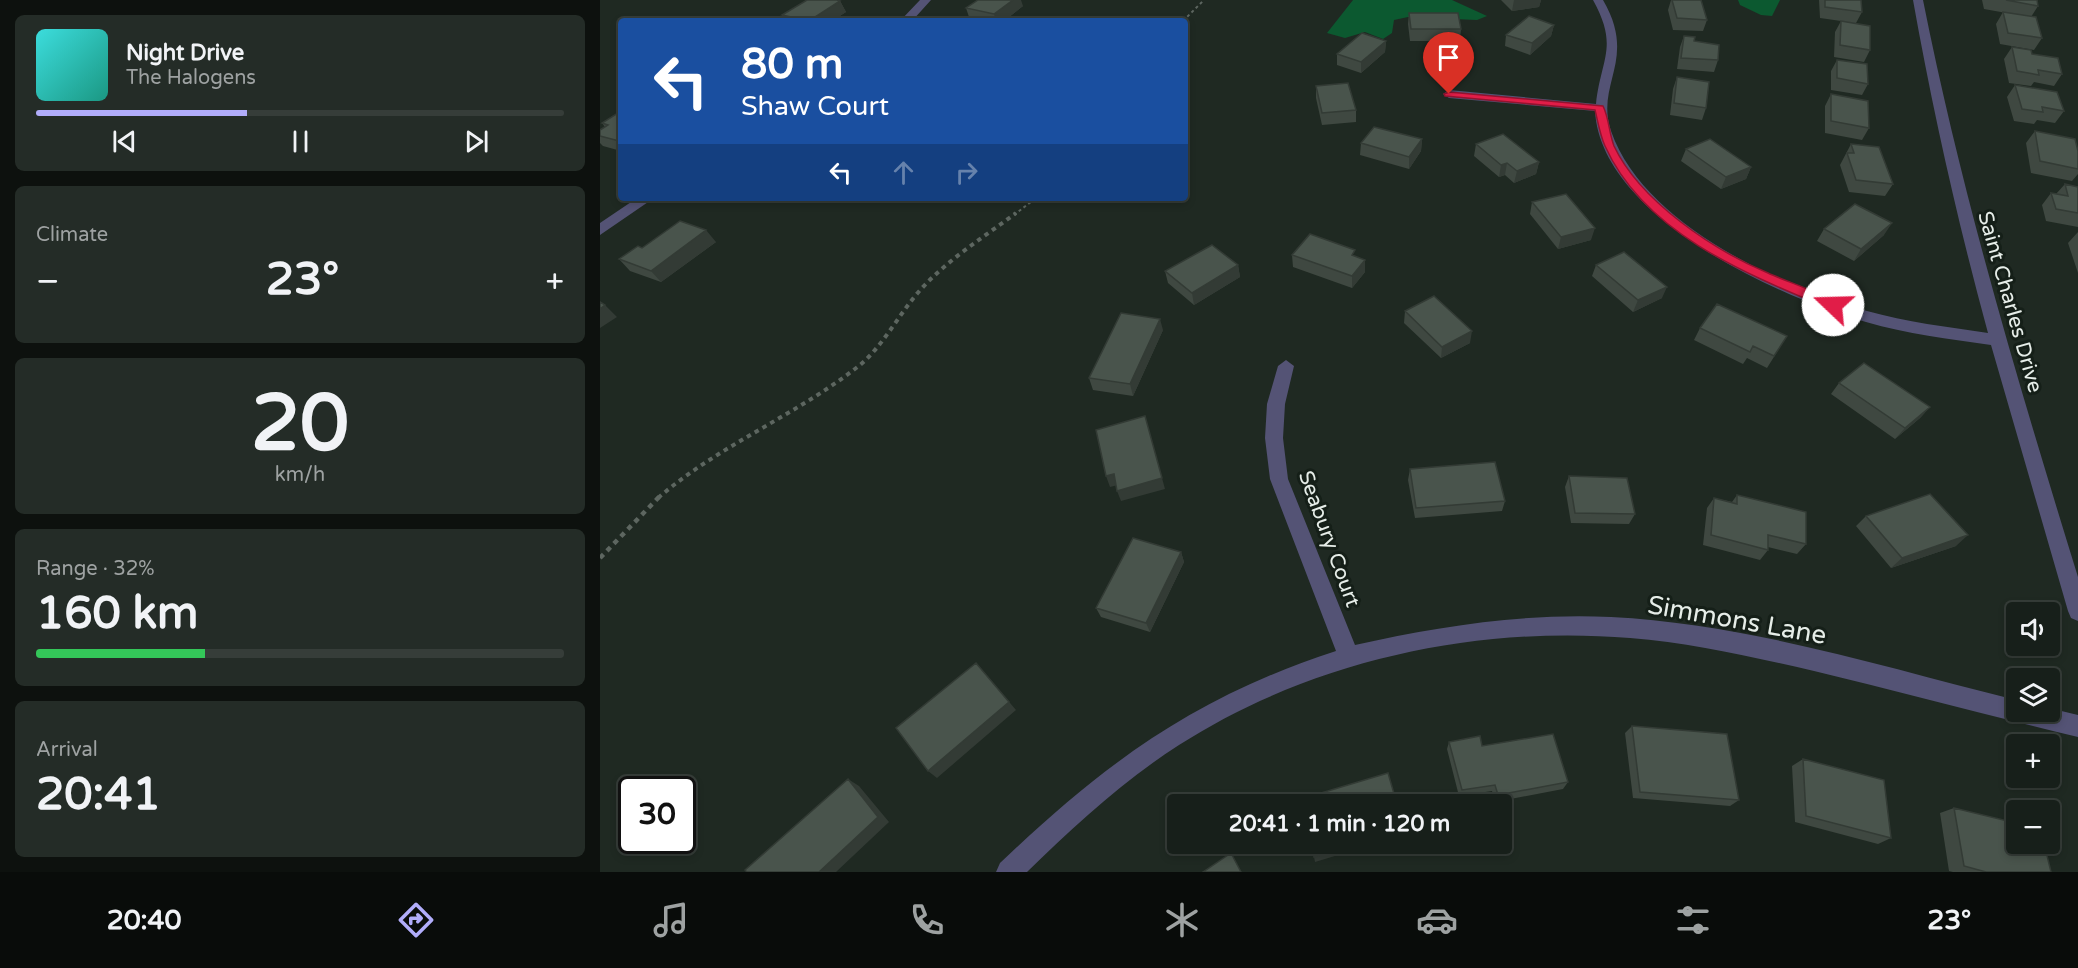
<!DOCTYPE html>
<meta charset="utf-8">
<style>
:root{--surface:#171f1a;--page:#242c27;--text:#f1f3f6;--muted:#9ea2a2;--line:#363d39;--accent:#b1adfa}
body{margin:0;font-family:"Varela Round",sans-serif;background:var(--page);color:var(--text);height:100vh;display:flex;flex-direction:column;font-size:22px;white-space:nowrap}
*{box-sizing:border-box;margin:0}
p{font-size:20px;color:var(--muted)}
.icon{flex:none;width:33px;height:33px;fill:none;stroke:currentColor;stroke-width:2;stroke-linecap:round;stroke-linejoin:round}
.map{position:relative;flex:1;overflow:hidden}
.panel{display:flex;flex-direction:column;gap:15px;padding:15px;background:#0d110e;width:600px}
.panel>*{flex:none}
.banner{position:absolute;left:18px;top:18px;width:570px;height:183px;border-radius:6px;box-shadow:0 3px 9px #0003,0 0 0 2px var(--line);background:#1a4fa0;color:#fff;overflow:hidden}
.tools{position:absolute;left:1406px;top:602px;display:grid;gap:12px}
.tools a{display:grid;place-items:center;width:54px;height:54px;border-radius:6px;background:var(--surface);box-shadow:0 3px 9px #0003,0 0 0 2px var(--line);font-size:30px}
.speed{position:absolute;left:18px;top:776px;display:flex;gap:12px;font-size:30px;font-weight:700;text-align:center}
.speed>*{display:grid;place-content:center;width:78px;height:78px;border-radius:50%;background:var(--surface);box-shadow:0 3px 9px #0003,0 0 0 2px var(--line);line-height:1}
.speed .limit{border:3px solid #111;border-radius:9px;background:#fff;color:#111}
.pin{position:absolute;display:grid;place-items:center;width:51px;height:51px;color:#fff;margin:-62px -26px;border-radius:50% 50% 50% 0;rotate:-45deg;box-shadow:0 0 6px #0007}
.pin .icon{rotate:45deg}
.me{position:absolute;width:66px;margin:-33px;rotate:291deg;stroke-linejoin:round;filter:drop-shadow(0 0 4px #0008)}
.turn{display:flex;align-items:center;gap:21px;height:126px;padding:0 24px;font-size:27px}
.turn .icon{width:78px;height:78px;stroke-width:2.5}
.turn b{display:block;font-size:42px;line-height:51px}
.lanes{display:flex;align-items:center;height:57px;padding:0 24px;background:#0003;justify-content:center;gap:30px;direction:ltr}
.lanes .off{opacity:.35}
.big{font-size:45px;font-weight:800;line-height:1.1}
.panel .widget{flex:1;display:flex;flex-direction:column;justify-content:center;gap:9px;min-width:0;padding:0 21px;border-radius:9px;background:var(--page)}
.panel .dial{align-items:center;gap:0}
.dial b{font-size:78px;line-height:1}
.song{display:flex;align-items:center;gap:18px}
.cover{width:72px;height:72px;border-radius:9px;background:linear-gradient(135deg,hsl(180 70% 55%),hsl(170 70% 35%))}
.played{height:6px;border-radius:3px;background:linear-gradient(90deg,var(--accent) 40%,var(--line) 40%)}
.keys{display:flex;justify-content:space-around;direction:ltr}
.heat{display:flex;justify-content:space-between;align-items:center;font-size:33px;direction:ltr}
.charge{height:9px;border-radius:4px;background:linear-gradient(90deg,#34c759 32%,var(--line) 0)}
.trip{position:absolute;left:567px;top:794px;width:345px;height:60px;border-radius:6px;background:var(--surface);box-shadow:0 3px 9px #0003,0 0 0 2px var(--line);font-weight:800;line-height:60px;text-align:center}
.tabs{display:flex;height:96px;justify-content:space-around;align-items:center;background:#090c0a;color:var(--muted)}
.tabs .icon{width:42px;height:42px}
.tabs .on{color:var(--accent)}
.tabs b{font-size:27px;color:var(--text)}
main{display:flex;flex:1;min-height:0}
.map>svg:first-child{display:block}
.green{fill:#0c5930}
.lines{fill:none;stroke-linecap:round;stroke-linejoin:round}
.path-far2{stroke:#5d6660;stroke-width:2;stroke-dasharray:3 3;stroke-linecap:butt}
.path-far1{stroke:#5d6660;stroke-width:4;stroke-dasharray:4.5 4.5;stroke-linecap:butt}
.path{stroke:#5d6660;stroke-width:4.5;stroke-dasharray:5 5;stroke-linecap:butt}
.street{fill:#545375;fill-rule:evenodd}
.wall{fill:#3f4841}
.shaded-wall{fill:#333b35}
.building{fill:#49544c;stroke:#333b35;stroke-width:1.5}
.route{fill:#e11d48;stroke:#92132f;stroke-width:1.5}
.labels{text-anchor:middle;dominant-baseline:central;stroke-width:6;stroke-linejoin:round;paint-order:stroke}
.street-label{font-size:21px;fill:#e6ede8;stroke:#151f18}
.near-street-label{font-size:26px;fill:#e6ede8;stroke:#151f18}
</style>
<main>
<section class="panel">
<div class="widget">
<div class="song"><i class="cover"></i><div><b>Night Drive</b><p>The Halogens</p></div></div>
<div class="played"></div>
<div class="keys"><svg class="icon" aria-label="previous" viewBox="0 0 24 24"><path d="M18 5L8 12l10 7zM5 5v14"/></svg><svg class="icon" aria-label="pause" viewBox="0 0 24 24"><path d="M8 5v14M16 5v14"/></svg><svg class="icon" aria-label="next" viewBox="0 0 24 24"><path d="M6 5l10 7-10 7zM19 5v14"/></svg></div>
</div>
<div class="widget"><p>Climate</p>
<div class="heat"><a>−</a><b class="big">23°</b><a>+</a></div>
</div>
<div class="widget dial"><b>20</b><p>km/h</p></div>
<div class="widget"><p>Range · 32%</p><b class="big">160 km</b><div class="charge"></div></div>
<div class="widget"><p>Arrival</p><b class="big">20:41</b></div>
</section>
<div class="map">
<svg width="1478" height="872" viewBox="0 0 1478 872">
<rect width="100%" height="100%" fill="#1f2922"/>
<path class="green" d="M753,0H852L887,16L877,20L808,17L794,20L792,33L783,39L765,32L745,38L727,33Z
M1138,0H1180L1172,16L1161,15L1140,5Z"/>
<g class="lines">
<path class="path-far2" d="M583,21L604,0
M414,215L436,198"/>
<path class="path-far1" d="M58,498C119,445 197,415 260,365C285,344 301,310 323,287C350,258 384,237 416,213"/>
<path class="path" d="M0,558L60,496"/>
<path class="street" d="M320,0H331L312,21H300Z
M993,0H1003C1038,60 995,83 1011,131C1043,224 1180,286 1267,311C1306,322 1348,327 1388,333C1358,223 1333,112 1313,0H1323C1362,196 1419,386 1478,577V621L1471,618L1468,611L1391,345C1349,339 1307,334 1266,322C1179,297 1001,217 995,111L849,98L843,94L849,90L996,104C1001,58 1019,47 993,0Z
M37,198H54L0,235V223Z
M686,360L694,366L685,404L683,438L688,479L755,645C839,626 924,613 1011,617C1148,624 1284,667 1416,700V711H1449V708L1478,715V737C1390,716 1302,692 1214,671C1153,657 1092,643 1030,638C875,625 710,661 579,745C523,781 474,826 427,872H396L400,863C506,762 595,697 736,651L670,479L665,438L667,404L678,366Z"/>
</g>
<path class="wall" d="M901,0H941L939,7L912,11Z
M1071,0H1101L1107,20L1103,31L1073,30L1068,10Z
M1219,0H1261L1262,12L1256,23L1270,50L1264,62L1234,57L1235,32L1241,21L1220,18Z
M1382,0H1437L1438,6L1431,17L1442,38L1434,50L1400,44L1396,24L1403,12L1412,14L1384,9Z
M240,1L246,12L232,21H186L182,15Z
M423,6L404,21H376L370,20L366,8Z
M809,13L861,29L860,41H810L808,24Z
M954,25L951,36L930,55L905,46L906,35Z
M1084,36L1094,41L1118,60L1114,72L1077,69L1080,47Z
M786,41L785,52L761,73L737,65V54Z
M1412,47L1432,54L1462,74L1454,86L1434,82L1431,86L1409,83L1404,59Z
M1237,60L1268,84L1262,95L1231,90V71Z
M1077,77L1106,108L1102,120L1070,115L1073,89Z
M1415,85L1464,111L1455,123L1437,120L1434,124L1414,121L1407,97Z
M716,86L756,110V122L722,125L716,98Z
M1231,94L1269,128L1262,140L1225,133V106Z
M21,111V151L3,146L0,143V130L5,127L2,123Z
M1435,131L1478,151V174L1472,181L1431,173L1426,143Z
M822,139L821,151L809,169L760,155L761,143Z
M876,144L939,162L936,174L914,183L905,175L899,177L874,156Z
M1251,144L1293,184L1285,196L1249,192L1240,165Z
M1086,149L1151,167L1146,179L1121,189L1081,161Z
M1465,184L1478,187V227L1446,221L1442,205L1451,193L1456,194Z
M932,202L991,240L958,249L930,214Z
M1224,229L1284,235L1254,261L1217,241Z
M1478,232V273L1468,243Z
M116,242L61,282L30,271L19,259L42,248Z
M692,255L755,256L765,260V272L752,288L693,267Z
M638,265L640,277L594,305L568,283L565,271Z
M996,265L1062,298L1033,312L992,276Z
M805,311L870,343L841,358L804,323Z
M1100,328L1187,336L1167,368L1147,358L1143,364L1094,340Z
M563,330L533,396L493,390L489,378Z
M1239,383L1330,407L1320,418L1295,439L1231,394Z
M810,469L905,501L902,511L815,518L808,480Z
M969,476L1035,514L1029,524L971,523L965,487Z
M1137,495L1206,544L1197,554L1168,547V550L1160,560L1103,545L1107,508L1114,498L1132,502Z
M1266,516L1356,546L1291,568L1256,526Z
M581,552L584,562L550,632L501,617L496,608Z
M1032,726L1139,800L1130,806L1033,798L1025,733Z
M849,742L882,746L968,782L963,789L895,802L892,791L859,796L847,749Z
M1203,759L1291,838L1278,844L1195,822L1192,766Z
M1354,808L1451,872H1353L1349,871L1340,813Z"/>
<path class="shaded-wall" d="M413,0H421L423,6L404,21H396L394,14Z
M914,0H941L939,7L912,11Z
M240,1L246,12L232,21H209Z
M954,25L951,36L930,55L932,43Z
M786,41L785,52L761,73V62Z
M822,139L821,151L809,169V157Z
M939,162L936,174L914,183L917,171Z
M907,163L905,175L899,177L901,165Z
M1151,167L1146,179L1121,189L1126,177Z
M1292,223L1284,235L1254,261L1261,249Z
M995,228L991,240L958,249L961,237Z
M106,230L116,242L61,282L51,271Z
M765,260V272L752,288V276Z
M638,265L640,277L594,305L592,293Z
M1067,287L1062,298L1033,312L1038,300Z
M5,305L17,317L0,328V309Z
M560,319L563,330L533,396L530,384Z
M872,331L870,343L841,358L842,347Z
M1330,407L1320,418L1295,439L1305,428Z
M545,416L565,489L521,501L517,491Z
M514,474L518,485L510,487L506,476Z
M1368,535L1356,546L1291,568L1302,558Z
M581,552L584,562L550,632L546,623Z
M383,671L416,710L337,778L328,771Z
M248,779L259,786L289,822L236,872H219Z
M761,843H778L715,862L714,857Z"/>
<path class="building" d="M207,0H237L240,1L209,21L182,15Z
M378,0H413L394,14L366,8Z
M1072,0H1101L1107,20L1077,18Z
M1225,0H1261L1262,12L1225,7Z
M1406,0H1437L1438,6Z
M1403,12L1436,17L1442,38L1408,33Z
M809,13H858L861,29H811Z
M929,16L954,25L932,43L906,35Z
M1241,21L1270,26V50L1240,45Z
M762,33L786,41L761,62L737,54Z
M1084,36L1095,37L1094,41L1119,45L1118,60L1081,58Z
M1412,47L1431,50L1432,54L1458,58L1462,74L1438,70L1439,75L1417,71Z
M1237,60L1267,64L1268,84L1237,78Z
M1077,77L1109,82L1106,108L1074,103Z
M748,83L756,110L722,113L716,86Z
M1415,85L1457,92L1464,111L1442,107L1443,112L1422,109Z
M1231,94L1268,101L1269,128L1231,121Z
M21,111V140L19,141L0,136V130L8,125L2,123Z
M774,127L822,139L809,157L761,143Z
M1435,131L1475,139L1478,151V169L1440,161Z
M903,134L939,162L917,171L907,163L901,165L876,144Z
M1110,139L1151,167L1126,177L1086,149Z
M1251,144L1279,147L1293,184L1256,180L1247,153H1254Z
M1465,184L1478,187V213L1456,209L1451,193L1468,196Z
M966,194L995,228L961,237L932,202Z
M1255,204L1292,223L1261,249L1224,229Z
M80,221L106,230L51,271L19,259L38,246L42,248Z
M710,234L755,250L752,255L765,260L752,276L692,255Z
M612,245L638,265L592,293L565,271Z
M1024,252L1067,287L1038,300L996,265Z
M834,296L872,331L842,347L805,311Z
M0,302L5,305L0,309Z
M1117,304L1187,336L1174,356L1153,346L1150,352L1100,328Z
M521,313L560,319L530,384L489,378Z
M1264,363L1330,407L1305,428L1239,383Z
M545,416L562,478L517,491L514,474L506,476L496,430Z
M895,462L905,501L816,508L810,469Z
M969,476L1027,478L1035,514L975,513Z
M1330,494L1368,535L1302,558L1266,516Z
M1137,495L1206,512V544L1168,535V550L1111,535L1114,498L1137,504Z
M533,538L581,552L546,623L496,608Z
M376,663L409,702L328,771L296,728Z
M1032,726L1127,734L1139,800L1040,792Z
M953,734L968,782L898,795L895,785L862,790L849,742L880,736L882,746Z
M1203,759L1284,780L1291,838L1206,816Z
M788,773L797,804H702L701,799Z
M248,779L278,817L219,872H147L145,870Z
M1354,808L1416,823V843H1444L1451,872H1386L1364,866Z
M711,843H761L714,857Z
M631,853L641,872H603Z"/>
<path class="route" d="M849,92L1003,106C1009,118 1009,133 1014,146C1040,201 1113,250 1168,273C1182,280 1231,296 1239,305L1237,308H1228C1146,274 1044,233 1005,146C1000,135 998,122 995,110L845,96L844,94Z"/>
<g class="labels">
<g class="street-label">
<text transform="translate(1410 302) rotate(74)">Saint Charles Drive</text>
<text transform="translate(729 539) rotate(70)">Seabury Court</text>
</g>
<g class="near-street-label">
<text transform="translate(1137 620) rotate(10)">Simmons Lane</text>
</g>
</g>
</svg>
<div class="tools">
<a><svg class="icon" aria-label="sound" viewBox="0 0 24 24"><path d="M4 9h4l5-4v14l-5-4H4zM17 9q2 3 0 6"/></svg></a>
<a><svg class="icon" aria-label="layers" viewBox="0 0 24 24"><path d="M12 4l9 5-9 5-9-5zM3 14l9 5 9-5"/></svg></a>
<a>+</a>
<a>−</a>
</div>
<div class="speed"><div class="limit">30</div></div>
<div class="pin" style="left:849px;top:94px;background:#d93025"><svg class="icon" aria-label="arrive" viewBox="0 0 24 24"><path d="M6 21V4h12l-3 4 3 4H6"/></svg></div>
<svg class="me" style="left:1233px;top:305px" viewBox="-20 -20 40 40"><circle r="19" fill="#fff"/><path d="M0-13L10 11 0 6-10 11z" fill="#e11d48"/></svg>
<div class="trip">20:41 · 1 min · 120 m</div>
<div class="banner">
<div class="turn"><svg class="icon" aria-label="left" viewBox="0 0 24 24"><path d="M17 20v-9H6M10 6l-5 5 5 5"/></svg><div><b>80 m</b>Shaw Court</div></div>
<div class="lanes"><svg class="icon" aria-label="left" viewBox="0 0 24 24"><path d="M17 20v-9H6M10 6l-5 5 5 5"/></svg><svg class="icon off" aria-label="ahead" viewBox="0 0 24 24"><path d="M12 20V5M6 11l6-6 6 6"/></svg><svg class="icon off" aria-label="right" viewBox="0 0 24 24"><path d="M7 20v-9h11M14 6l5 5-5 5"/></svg></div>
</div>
</div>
</main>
<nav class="tabs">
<b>20:40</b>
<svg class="icon on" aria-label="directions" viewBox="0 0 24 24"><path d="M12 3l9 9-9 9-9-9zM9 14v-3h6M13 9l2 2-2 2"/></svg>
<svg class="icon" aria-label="music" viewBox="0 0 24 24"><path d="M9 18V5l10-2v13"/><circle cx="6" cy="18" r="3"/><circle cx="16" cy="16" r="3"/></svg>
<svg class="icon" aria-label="phone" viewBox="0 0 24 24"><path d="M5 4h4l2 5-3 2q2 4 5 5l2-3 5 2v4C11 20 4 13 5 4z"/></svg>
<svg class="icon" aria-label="climate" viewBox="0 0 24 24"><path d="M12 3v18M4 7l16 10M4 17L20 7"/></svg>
<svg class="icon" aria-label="car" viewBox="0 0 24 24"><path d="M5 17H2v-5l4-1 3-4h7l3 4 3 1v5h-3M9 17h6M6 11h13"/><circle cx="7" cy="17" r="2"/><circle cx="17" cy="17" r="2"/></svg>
<svg class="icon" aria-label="filters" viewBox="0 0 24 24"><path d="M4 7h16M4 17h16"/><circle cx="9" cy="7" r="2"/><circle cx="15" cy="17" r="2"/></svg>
<b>23°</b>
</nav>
